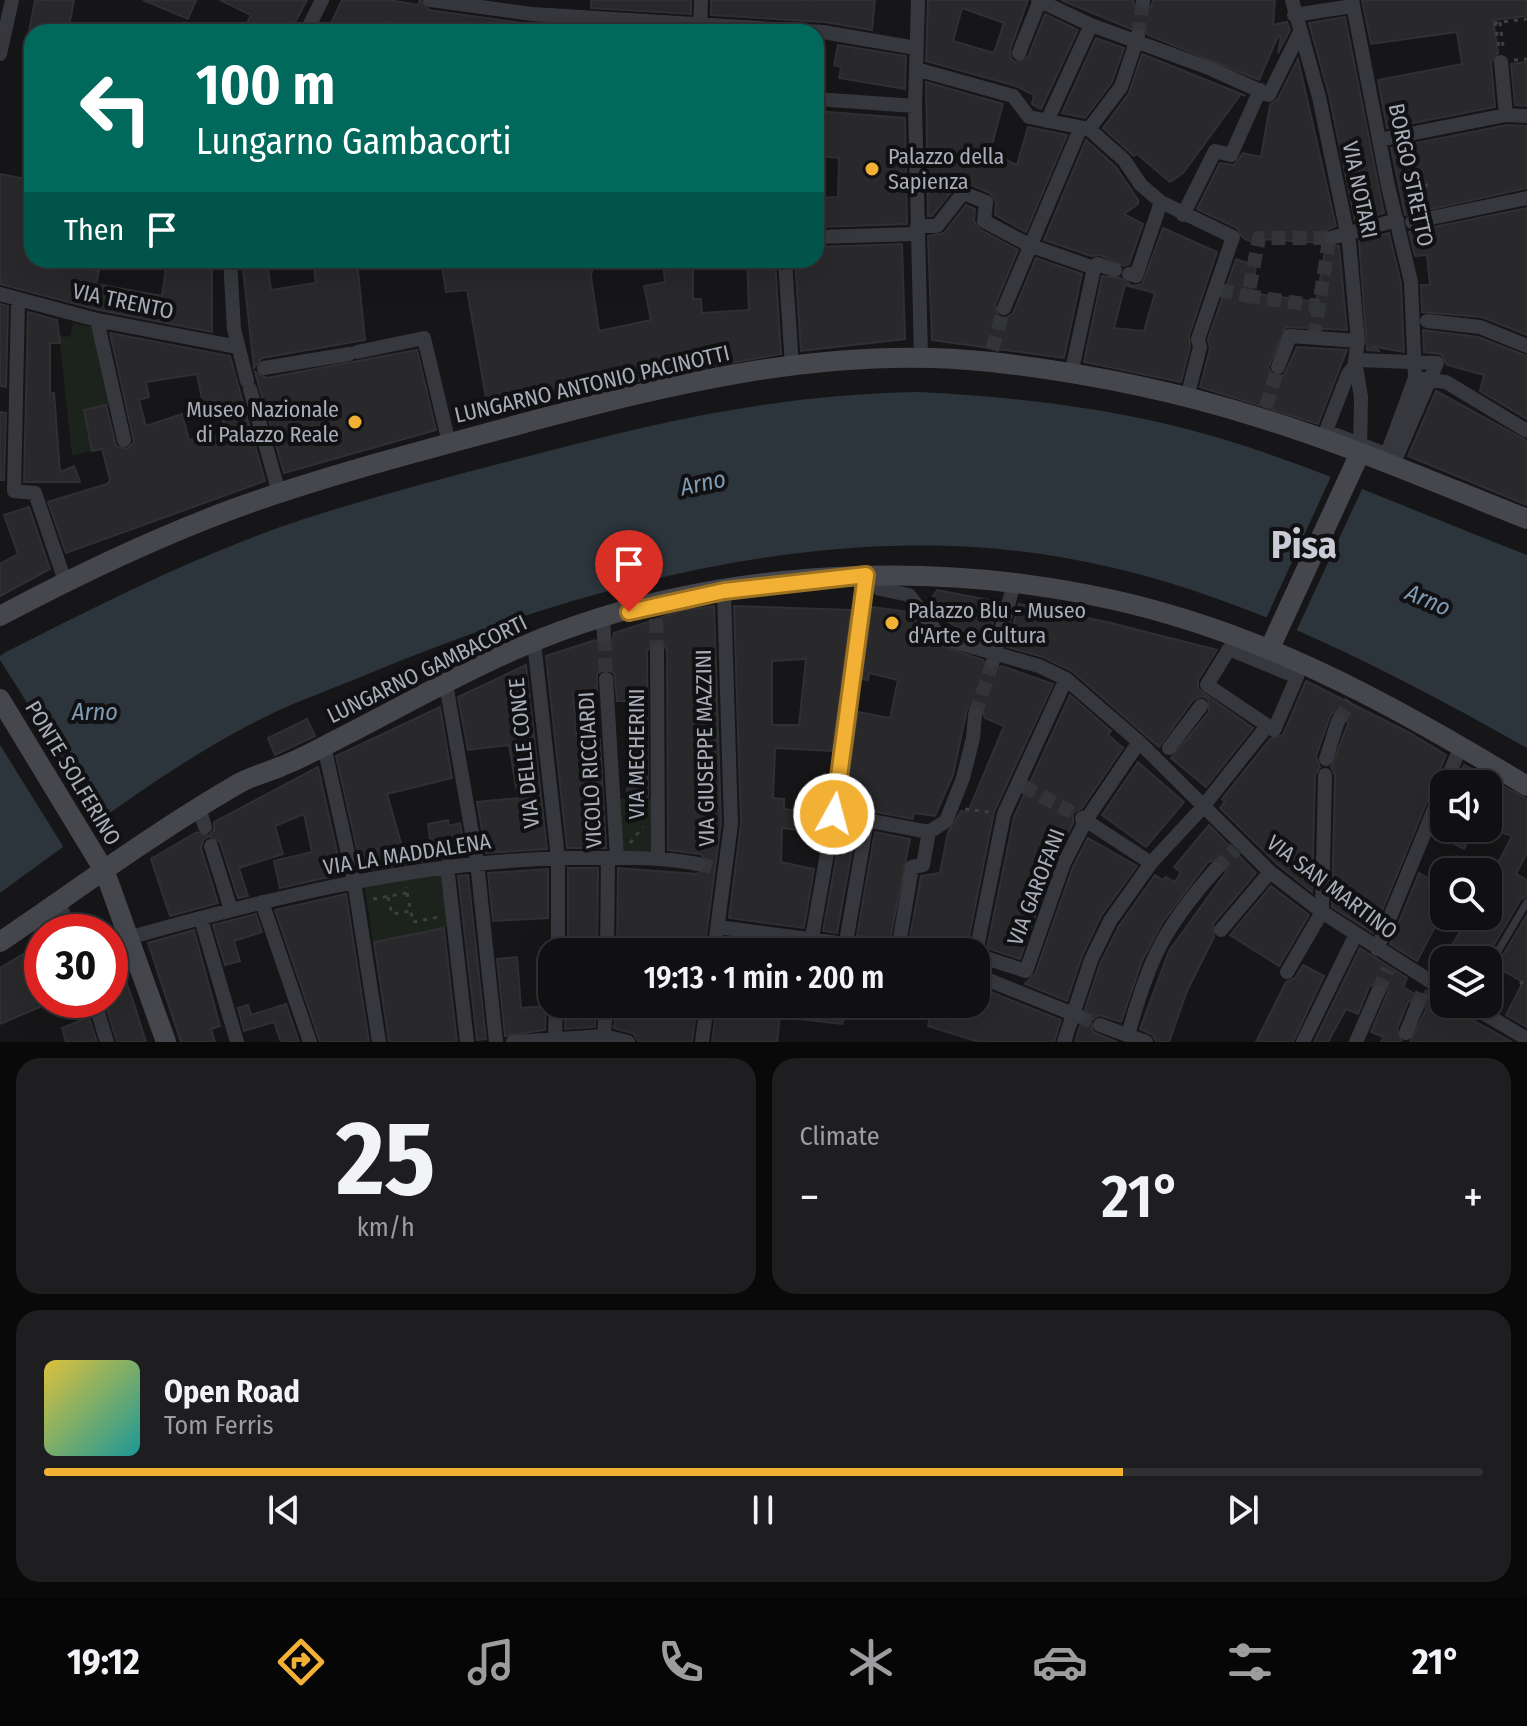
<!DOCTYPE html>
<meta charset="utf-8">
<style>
:root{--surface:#101012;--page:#1e1e20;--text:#f1f3f6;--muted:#9c9d9f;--line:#303032;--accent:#f2b134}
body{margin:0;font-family:"Fira Sans Condensed",sans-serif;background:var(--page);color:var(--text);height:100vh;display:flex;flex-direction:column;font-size:30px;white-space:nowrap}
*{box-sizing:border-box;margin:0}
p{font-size:26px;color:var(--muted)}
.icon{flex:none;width:44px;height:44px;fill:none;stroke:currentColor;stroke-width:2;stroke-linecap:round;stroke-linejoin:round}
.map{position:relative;height:1042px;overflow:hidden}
.panel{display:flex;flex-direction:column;gap:16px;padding:16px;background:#09090a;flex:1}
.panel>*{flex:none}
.banner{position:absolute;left:24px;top:24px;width:800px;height:244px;border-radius:24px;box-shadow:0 8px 32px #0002,0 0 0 2px var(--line);background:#00695c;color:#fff;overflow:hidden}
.buttons{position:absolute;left:1430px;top:770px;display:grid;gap:16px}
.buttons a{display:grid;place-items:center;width:72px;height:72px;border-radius:16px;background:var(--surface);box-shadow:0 8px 32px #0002,0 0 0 2px var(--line);font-size:40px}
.speed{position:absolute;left:24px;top:914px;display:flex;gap:16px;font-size:40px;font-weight:700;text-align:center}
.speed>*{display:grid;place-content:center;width:104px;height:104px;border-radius:50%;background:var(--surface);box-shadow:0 8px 32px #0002,0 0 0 2px var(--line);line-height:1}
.speed .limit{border:12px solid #d22;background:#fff;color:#111}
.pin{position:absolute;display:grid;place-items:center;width:68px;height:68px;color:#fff;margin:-82px -34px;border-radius:50% 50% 50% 0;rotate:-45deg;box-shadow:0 0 8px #0007}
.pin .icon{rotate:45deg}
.me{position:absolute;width:88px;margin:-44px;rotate:7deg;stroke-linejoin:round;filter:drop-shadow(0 0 6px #0008)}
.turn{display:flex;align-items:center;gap:28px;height:168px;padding:0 40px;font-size:36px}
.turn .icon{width:104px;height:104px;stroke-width:2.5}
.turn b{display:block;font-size:56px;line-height:68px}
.then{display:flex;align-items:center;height:76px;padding:0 40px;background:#0003;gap:16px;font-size:30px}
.big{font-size:60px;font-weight:600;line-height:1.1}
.panel .widget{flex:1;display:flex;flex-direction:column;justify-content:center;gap:12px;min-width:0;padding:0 28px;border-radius:24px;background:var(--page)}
.panel .dial{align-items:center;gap:0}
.dial b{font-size:104px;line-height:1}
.song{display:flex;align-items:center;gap:24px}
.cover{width:96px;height:96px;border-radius:12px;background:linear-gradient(135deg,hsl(50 70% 55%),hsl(180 70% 35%))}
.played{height:8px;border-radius:4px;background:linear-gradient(90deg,var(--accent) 75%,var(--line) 75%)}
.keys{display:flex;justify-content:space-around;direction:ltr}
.heat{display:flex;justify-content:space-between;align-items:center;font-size:44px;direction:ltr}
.panel .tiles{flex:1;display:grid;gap:16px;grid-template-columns:1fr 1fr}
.widget:last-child{grid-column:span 2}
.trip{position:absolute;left:538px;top:938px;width:452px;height:80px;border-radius:24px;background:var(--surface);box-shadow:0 8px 32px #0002,0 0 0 2px var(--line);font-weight:600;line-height:80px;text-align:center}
.tabs{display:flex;height:128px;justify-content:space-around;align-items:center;background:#060607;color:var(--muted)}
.tabs .icon{width:56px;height:56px}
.tabs .on{color:var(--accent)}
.tabs b{font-size:36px;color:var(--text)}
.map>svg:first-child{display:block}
.green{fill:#1c231d}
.water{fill:#2c353c}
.pier{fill:#161618}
.building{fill:#29292c;stroke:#303034;stroke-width:2;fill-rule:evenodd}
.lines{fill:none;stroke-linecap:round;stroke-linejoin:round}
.street-tunnel{stroke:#333438;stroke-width:14;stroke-dasharray:14 7;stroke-linecap:butt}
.path{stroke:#3d3f44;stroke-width:3;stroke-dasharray:4 6;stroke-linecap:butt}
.lane{stroke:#37383d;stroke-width:7}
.street{stroke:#37383d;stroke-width:14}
.secondary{stroke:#45474d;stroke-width:20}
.route-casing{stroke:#9d7322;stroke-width:20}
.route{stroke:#f2b134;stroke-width:14}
.poi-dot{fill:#f2b134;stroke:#111113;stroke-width:3}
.labels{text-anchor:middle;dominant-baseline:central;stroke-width:8;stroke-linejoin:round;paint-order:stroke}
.poi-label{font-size:22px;fill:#a8adb8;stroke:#111113;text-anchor:start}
.street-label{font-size:22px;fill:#a8adb8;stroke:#111113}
.water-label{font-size:24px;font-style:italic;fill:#7f9bb3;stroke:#111113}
.town-label{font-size:38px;font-weight:bold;fill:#c9ccd4;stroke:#111113}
</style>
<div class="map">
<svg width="1527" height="1042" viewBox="0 0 1527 1042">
<rect width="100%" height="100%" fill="#161618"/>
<path class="green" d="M73,323L94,328L113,404L84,410L92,451L72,455L59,335L70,337Z
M620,799H655L654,851H622Z
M444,869L451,926L373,943L364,883Z"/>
<path class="water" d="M917,392C1030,397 1146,412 1254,449C1346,480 1436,520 1527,555V748C1397,675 1257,601 1110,567C864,508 597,579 368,674C333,689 296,701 261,719C169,765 83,833 0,893V656L6,652C103,603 201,553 304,519C381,494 459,474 537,454C670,419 779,395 917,392Z"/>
<path class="pier" d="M1332,474L1363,487L1294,636L1264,623Z
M0,660L104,824L66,851L0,745Z"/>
<path class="building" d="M35,0H74L68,32H29Z
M143,0H196L188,19Z
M220,0H307L290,32H243L251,15Z
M342,0H389L418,5L420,0L429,10L530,24V32H414L415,27L385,22L384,32H327Z
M591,0H691V14L591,8Z
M711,0H875L872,30L824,22L711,15Z
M928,0H1028L1010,50L1011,59L1016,62L1028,57L1045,14L1078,30L1041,109L1032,104L1034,95L1016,86L926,61ZM962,8L1004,23L994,53L953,41Z
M1061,0H1133L1135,7L1142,11L1151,7L1153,0H1275L1273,25L1287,22L1290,30L1278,53L1281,37L1278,36L1259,80L1148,35L1142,27L1131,29Z
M1362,0H1527V16L1493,20L1498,53L1491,62L1495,107L1387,128L1378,80L1462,64L1457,32L1371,44Z
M1345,17L1384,213L1355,221L1329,95L1309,23Z
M1096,38L1124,48L1112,82L1085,118L1062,113Z
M838,45L906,56L905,89L839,78L841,67L834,65Z
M1142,54L1246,96L1241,94L1183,173L1170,182L1137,154L1134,156L1103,128L1129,93Z
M1298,59L1336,226L1323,232L1322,243L1261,239L1260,245L1243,238L1237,228L1197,209L1220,163L1234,165L1243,153L1261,157L1270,105L1278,99Z
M1527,62V106L1515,105L1511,64Z
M926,82L1003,104L992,145L995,155L1017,165L1028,127L1067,135L1026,232L995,215L996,202L990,193L966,183L956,186L932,216H928Z
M816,111L905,118L907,224L816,227V198L838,197L839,158L816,156Z
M1507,125L1527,126V188L1405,215L1391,148Z
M1086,140L1116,167L1138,200V204L1124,214L1143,224L1129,264L1124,266L1100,255L1091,256L1044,240Z
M0,174L32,180V230L27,255L30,260H51L99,271L96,284L162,296L167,260H212V332L99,310L0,284Z
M966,205L975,209L974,221L979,229L1018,250L995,305L999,317L1006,318L1013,313L1036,258L1082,274L1064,358L932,340L928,236L944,233Z
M1527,208V335L1482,317L1422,312L1421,285H1430L1427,255L1415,256L1409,232Z
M1163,228L1217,252L1189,336L1190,347L1181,382L1084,362L1102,276L1120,278L1133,286L1142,284ZM1125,285L1155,293L1144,331L1114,328Z
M1389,233L1401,283L1404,352L1371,346L1380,351L1367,350L1359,241Z
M902,244L905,339L801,351L795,260H816V247Z
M1326,246H1339L1347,330L1286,327L1268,368L1274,376L1284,375L1297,347L1347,350L1318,424L1200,387L1210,349L1208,339L1236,259L1256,266L1251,293L1316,302Z
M242,260H267L271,290L316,283L313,260H357L365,340L262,358L254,368Z
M441,260H594L591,276L599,331L651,320L644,286L665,282L663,260H693V299H701L702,313L749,310L747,260H775L781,354L675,373L489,414L467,290L446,292Z
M0,304L8,306L6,387L0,386Z
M28,312L57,320L60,343H50V394L54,393L60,472L74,466L80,482H24Z
M1423,330L1478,337L1527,356V419L1480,391L1484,375L1447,365L1441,354L1424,352Z
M110,333L230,356L265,481L66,553L48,502L107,484L110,480L102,449L92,451L84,410L106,405L116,446L127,449L134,442ZM197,374L203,404L217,400L226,434L189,440L182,414L146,426L139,400L149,397L146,382Z
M417,350L436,430L284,473L255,372L266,378Z
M1436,391L1527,441V505L1408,456Z
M0,412L6,413L4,480H0Z
M29,507L50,569L0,596V564L18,554L4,515Z
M937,590L999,602L988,641L972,636L937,615L928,604Z
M1019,604L1107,622L1217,650L1198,680V689L1253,728L1206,787L1171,758L1209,712L1208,699L1201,696L1193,700L1159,747L1072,671L1043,657L1007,647Z
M714,606L721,823L704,952H617L618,868L697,874L708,866L707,860L700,854L668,850L667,650L663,643L656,641L647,651L648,797H627L629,715L627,701H617L614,673L605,669L597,674V692H573L577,739L600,740L606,848H567L546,656L595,640L605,647L612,642L614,633L681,611Z
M734,606L851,610L832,751L775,748L773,798L784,799V809L824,814L820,833L782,828L781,862L814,869L804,928L729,918L741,824ZM806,659L799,725H772V661Z
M872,607L909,612L916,621L914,636L983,660L990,670L1002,666L1053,684L994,812L966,952H922L909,942L921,876L940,873L948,832L961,811L968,812L1004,726L985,718L980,706L967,709L953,775L935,816L914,813L913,819L845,806L858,712L890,718L898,680L869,673L868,680L862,679Z
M526,665L547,849L486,853L477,802L518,798L509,745L468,750L458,697Z
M1306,681L1408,732L1446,755L1373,933L1332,907L1335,775L1331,767L1348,724L1345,714L1337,711L1331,714L1316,756L1320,767L1315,775L1312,892L1277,864L1220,808L1225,802L1222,799L1270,739L1283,735Z
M1070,695L1111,731L1108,735L1123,748L1082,808L1073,813V823L1055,860L1020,959L987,948L1014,817Z
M440,707L452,778L387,794L402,846L430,841L428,824L448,820L449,826L460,823L466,855L362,871L336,756Z
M307,719L315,736L275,755L268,738Z
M1138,762L1184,802L1146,847L1102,815Z
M1464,765L1527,799V853L1516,874L1527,880V896L1521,899L1485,960H1444V978L1436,973L1469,916H1488V872H1449L1456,856L1493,873L1512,836L1488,828V784H1456Z
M318,767L342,874L280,888L274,861L312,852L304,814L275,826L283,854L239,868L248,896L238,898L220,842L209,836L203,840L201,848L218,903L170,916L151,859L197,832L209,836L214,830V822Z
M1444,811V828H1474L1464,849L1435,834Z
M1209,825L1256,873L1213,924L1214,937L1187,991L1169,1042H1156L1153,1035L1140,1029L1169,951L1226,872L1225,865L1219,859L1208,862L1162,923L1142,961L1121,1022L1099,1015L1091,1021L1093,1032L1117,1042H1075L1080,1026L1087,1019L1085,1009L1100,964L1119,926L1155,875L1163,880L1166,877L1175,882L1181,872L1174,867Z
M842,826L856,828L837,933L823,931Z
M875,832L910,839L890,940L857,935Z
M1088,838L1137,866L1101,916L1082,956L1067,1001L1025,984L1035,974L1073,867Z
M568,868H598L597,952H568Z
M548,869V918L493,921L488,873Z
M1419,873L1444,887V910L1417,961L1390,944Z
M468,875L486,1039L477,1040L458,876Z
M1271,886L1309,915L1279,966L1230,935Z
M346,894L369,1042H320L275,910Z
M256,914L262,932L234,941L240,961L225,965L213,925Z
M1527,915V1027L1506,1015L1523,982L1496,967Z
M444,928L457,1042H389L374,942Z
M194,930L220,1026L211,1029L215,1042H181L148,943Z
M726,938L831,952H724Z
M42,943V1006L0,1024V968Z
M1360,948L1407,978L1403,987L1420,997L1408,1002L1397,1029L1402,1042H1381L1384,1037L1371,1032L1388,992L1386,986L1378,982L1369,987L1358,1014L1346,1009L1328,1042H1314Z
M116,952L135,1007L146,1042H117L104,1000H110V953Z
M517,957L521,1008L546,1006L545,1030L505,1036L497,959Z
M1303,965L1324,976L1293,1042H1256L1286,982L1295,978Z
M976,986L1061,1020L1054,1042H979L928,1026L932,1004H976Z
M1426,990L1444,1000V1004L1512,1042H1410L1426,1010L1422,997Z
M286,1004L299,1042H281L274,1022L244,1031L238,1008L248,1005L251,1015Z
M566,1004H596L595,1027L565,1029Z
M653,1004H697L692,1042H638L634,1034L614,1028L616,1006L651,1014Z
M717,1004H868L866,1017L845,1016L842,1024L780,1017L777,1042H712Z
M89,1017L97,1042H66L62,1028Z"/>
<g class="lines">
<path class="street-tunnel" d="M1138,36L1143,1
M1329,240L1319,306L1248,296L1259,238H1331
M1219,290L1248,296
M1314,338L1319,306
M992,350L1004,308
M1266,407L1278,367
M656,619L657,651
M604,637L606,679
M975,715L993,661
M1338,721L1351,702
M1023,786L1082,818
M698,864L720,869
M1216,869L1236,849
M1378,992L1388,969
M1417,1006L1424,988
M1078,1016L1100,1025"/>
<path class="path" d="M1495,22L1499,47
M1500,22L1503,46
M1494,23L1527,19
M1514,60L1527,59
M1405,190L1432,184
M965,809L989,812
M630,843L643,827
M407,893L413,922L439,917
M388,897L392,914L411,911
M373,899L407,893L406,887
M1520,984L1527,978"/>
<path class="lane" d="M1488,968L1527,902"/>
<path class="street" d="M430,0L532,14L823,32L916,48
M918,0L915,106L921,357
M1038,0L1091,25L1209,68L1269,95L1300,32
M1292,0L1319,97L1349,242L1358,341L1355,361L1361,397L1360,453
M1352,0L1388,186L1411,282L1415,378L1446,382L1527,431
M1143,1V0
M1294,15L1353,6
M306,32L322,0
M553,32L554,15
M700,32L701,0
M1019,53L1040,0
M0,54L12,0
M1501,62L1506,115
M916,69L1013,96L1029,117L1089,129L1124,160L1141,185L1161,202L1233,237L1198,339L1200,347L1190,386
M816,99L915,106
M1047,121L1091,25
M1089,129L1121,87L1138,36
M1379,140L1506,115L1527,116
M1183,215L1215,151L1231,155L1260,90
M1412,222L1527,198
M917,226H937L963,193L986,202L984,221L1029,245L1094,268
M816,237L917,234
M1331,238L1397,220
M230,260L234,329L247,381
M785,260L792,366
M1129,274L1136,276L1161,202
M0,294L97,320L238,347
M18,300L14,491L35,493L65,581
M1004,308L1080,129
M97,320L124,440
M1427,321L1480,327L1527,346
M357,352L424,338L449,443
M1359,360L1437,363L1396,458L1326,431L1348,374Z
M1278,367L1290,336L1358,341
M264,368L349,354
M1071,374L1094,268L1097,264L1115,270
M250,389L279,493
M1387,454L1415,378
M878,574L880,589L909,595L941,638L1039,666L1066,679L1139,742L1270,872L1322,912L1444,990
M603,619L604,637
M534,642L558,858V952
M1229,649L1297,677L1274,730L1207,685Z
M657,651L658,857
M993,661L1014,583
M606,679L617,858
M446,684L477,862L496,1042
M324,746L354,881L379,1042
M1169,748L1201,706
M1326,759L1338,721
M1445,784L1461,746
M199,808L205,827
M834,814L929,832L946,821L963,778L973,738L975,715
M1082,818L1151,863
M211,846L231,910
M447,866L467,1042
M58,902L72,932
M262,902L310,1042
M201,919L237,1042
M718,927L907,952
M1221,930L1270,872
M812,938L834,814L866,575
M846,942L867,821
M110,943C261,900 413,861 570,858C614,858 655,856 698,864
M1377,949L1444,785
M898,950L912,867L923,865L929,832
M607,952L608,858
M714,952L731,824L724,591
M976,952L1004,814L1066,679
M976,955L1026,971L1064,863L1086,820L1139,742
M1287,972L1322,912L1325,775
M976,975L1078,1016
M94,1000L107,1042
M1468,1004L1527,1039
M1100,1025L1146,1042
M1406,1033L1417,1006
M1128,1035C1149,959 1163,929 1216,869
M604,1036L606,1004
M555,1037L556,1004
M513,1042L604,1036L628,1042
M702,1042L707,1004
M1064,1042L1091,960L1110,921L1151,863L1202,808L1267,726
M1303,1042L1356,934
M1356,1042L1378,992"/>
<path class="secondary" d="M0,616C75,576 152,539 233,509C326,475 422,451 517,425C671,384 830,344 991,362C1080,372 1171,390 1257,417C1349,445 1438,484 1527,519
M1269,650L1360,453
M0,699L105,872L166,1042
M0,942C78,889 155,832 236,785C251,776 266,773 282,766C303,758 322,747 342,737C401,707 460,673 521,647C721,560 984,554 1191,621C1311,659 1420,721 1527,786"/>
</g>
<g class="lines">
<defs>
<path id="route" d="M629,612L724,591L866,575L834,814"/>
</defs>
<use href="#route" class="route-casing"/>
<use href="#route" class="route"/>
</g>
<g class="poi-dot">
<circle cx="872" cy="169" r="8"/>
<circle cx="355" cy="422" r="8"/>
<circle cx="892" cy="623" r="8"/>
</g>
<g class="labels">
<g class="poi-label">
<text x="888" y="156">Palazzo della<tspan x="888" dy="25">Sapienza</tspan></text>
<text x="339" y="409" text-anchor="end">Museo Nazionale<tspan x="339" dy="25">di Palazzo Reale</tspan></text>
<text x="908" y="610">Palazzo Blu - Museo<tspan x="908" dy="25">d'Arte e Cultura</tspan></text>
</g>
<g class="street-label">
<text transform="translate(1411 175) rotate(78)">BORGO STRETTO</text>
<text transform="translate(1360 190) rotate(78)">VIA NOTARI</text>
<text transform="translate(123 301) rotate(12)">VIA TRENTO</text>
<text transform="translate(592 384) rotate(-13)">LUNGARNO ANTONIO PACINOTTI</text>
<text transform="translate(427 669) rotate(-26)">LUNGARNO GAMBACORTI</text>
<text transform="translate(705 748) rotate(-91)">VIA GIUSEPPE MAZZINI</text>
<text transform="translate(524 753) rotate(-96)">VIA DELLE CONCE</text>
<text transform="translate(636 754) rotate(-90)">VIA MECHERINI</text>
<text transform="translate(590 770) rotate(-93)">VICOLO RICCIARDI</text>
<text transform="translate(73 773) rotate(59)">PONTE SOLFERINO</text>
<text transform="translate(407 854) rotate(-9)">VIA LA MADDALENA</text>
<text transform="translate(1036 887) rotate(-69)">VIA GAROFANI</text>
<text transform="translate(1332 887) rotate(37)">VIA SAN MARTINO</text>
</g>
<g class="water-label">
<text transform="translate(703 483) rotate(-12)">Arno</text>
<text transform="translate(1428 600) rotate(23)">Arno</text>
<text x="95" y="712">Arno</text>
</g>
<g class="town-label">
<text x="1304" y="545">Pisa</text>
</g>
</g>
</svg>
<div class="buttons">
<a><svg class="icon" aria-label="sound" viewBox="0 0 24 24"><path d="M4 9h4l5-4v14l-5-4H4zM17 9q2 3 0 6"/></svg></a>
<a><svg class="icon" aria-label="search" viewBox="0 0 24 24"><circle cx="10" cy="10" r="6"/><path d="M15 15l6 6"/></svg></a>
<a><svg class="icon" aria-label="layers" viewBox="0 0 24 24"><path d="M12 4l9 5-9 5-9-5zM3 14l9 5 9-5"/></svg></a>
</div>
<div class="speed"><div class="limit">30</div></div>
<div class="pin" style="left:629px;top:612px;background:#d93025"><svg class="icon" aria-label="arrive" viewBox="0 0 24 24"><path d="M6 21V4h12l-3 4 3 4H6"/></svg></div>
<svg class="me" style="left:834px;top:814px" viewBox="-20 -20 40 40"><circle r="17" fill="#f2b134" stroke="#fff" stroke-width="3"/><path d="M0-11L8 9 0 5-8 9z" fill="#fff"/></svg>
<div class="trip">19:13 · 1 min · 200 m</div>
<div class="banner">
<div class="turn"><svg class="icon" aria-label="left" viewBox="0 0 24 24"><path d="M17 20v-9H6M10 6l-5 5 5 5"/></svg><div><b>100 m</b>Lungarno Gambacorti</div></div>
<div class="then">Then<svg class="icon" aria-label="arrive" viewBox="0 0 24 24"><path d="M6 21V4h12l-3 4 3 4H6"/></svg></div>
</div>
</div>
<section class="panel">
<div class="tiles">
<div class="widget dial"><b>25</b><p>km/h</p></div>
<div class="widget"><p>Climate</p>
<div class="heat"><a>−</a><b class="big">21°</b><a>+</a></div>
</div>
<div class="widget">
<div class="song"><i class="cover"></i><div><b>Open Road</b><p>Tom Ferris</p></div></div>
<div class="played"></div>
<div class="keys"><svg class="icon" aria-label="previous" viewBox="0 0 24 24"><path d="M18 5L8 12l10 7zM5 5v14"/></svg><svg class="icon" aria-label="pause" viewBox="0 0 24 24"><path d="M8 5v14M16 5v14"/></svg><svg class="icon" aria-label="next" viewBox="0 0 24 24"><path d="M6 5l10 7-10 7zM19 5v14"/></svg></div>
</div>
</div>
</section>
<nav class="tabs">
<b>19:12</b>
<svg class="icon on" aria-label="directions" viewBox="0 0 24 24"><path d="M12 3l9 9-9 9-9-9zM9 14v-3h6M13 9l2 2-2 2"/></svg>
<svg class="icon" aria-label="music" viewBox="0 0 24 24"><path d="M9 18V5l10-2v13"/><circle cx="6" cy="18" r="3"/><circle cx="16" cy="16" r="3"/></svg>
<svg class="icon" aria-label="phone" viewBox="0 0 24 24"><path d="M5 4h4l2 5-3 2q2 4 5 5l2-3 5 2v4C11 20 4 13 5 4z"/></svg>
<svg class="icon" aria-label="climate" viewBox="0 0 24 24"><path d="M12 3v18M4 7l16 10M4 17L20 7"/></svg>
<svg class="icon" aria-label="car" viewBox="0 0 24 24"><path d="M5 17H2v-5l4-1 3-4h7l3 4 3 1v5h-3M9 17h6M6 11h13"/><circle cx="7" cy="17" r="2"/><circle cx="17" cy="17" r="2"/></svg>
<svg class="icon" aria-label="filters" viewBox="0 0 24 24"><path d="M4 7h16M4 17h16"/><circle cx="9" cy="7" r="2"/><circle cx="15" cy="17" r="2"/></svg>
<b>21°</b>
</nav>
